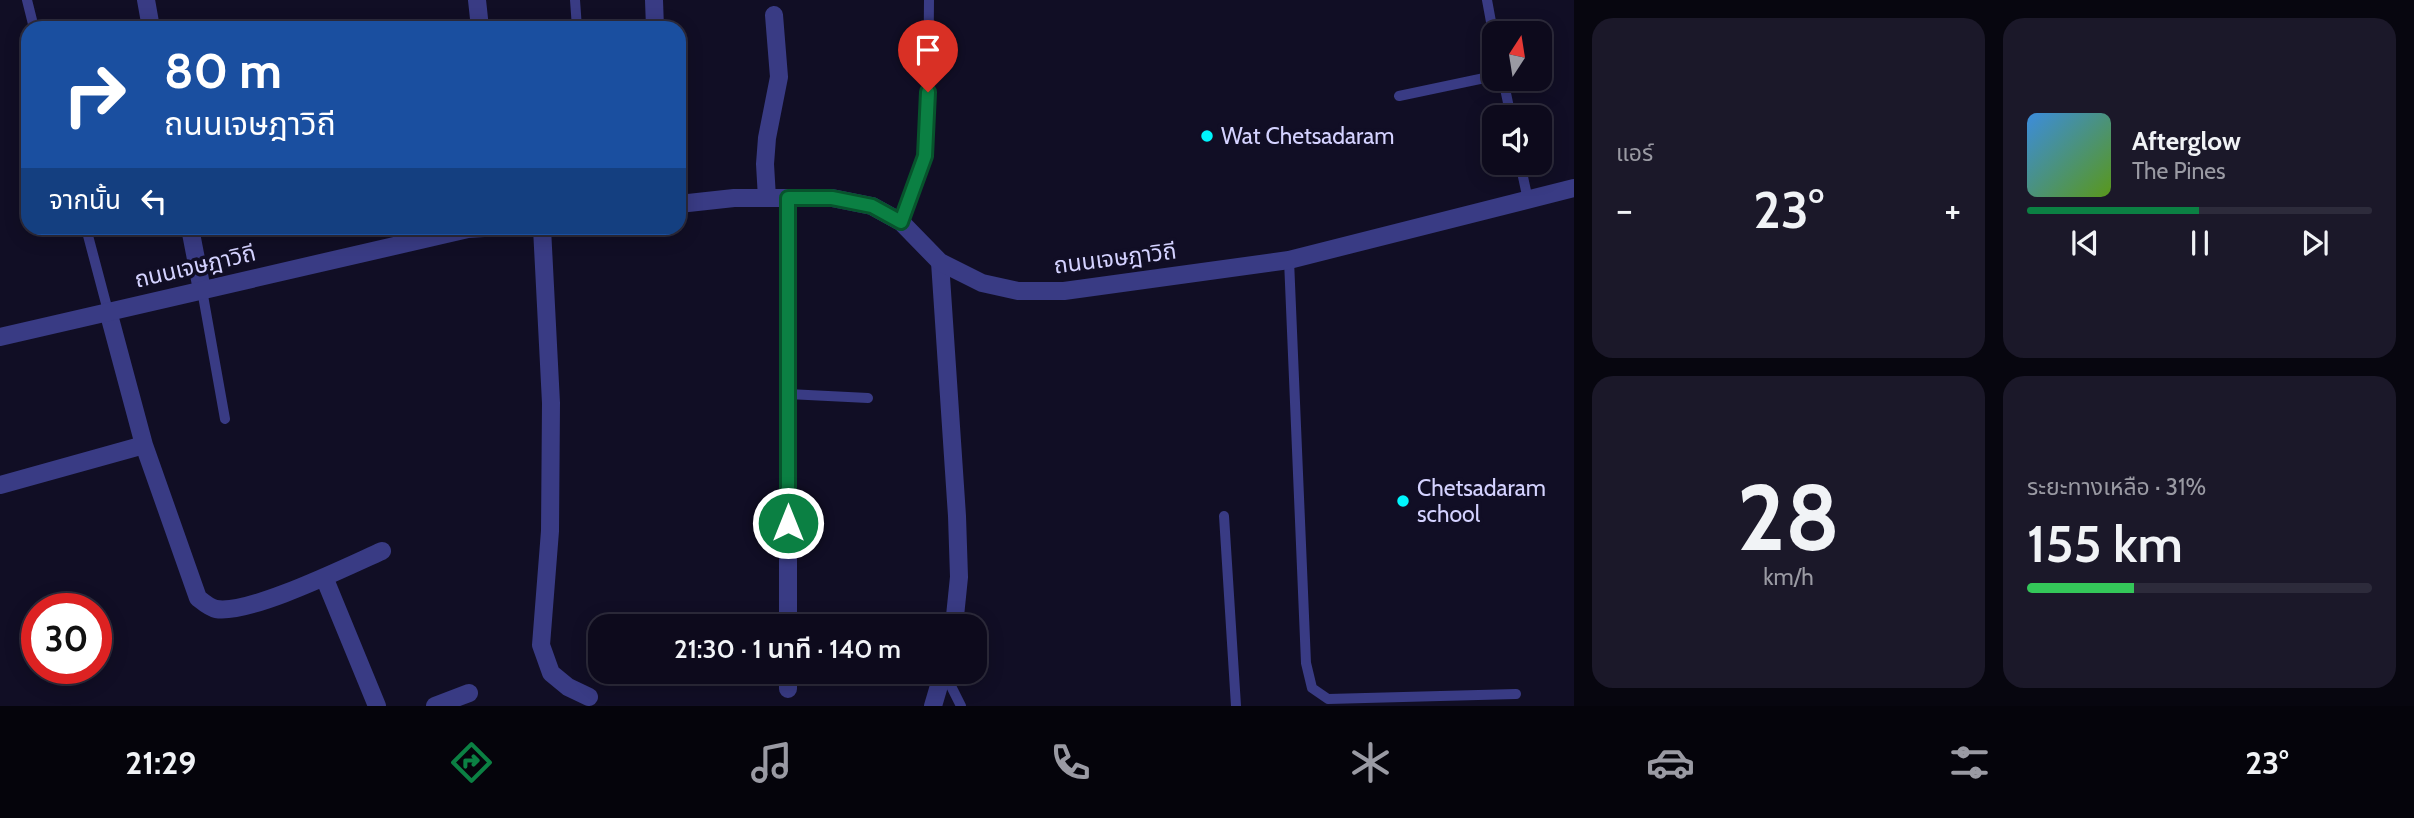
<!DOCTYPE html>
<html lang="th">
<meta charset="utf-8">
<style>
:root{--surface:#0d0a1c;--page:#1b1829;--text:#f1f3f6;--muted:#9a9aa3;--line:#2d2b3b;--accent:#0b8043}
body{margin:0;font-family:Cabin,"Noto Sans Thai",sans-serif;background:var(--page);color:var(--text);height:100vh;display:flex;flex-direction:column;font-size:26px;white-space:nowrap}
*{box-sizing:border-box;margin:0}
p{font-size:23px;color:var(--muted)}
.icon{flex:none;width:38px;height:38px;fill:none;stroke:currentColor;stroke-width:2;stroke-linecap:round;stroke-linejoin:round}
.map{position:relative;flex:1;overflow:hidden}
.side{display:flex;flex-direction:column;gap:18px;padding:18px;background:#07060f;width:840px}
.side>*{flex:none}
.top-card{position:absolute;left:21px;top:21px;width:665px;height:214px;border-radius:21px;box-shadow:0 4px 18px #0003,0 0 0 2px var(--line);background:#1a4fa0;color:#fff;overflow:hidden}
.needle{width:46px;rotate:12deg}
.tools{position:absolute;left:1482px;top:21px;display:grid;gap:14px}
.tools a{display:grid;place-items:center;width:70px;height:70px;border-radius:14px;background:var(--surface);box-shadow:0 4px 18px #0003,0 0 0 2px var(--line);font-size:35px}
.speed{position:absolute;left:21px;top:593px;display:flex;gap:14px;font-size:35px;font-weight:700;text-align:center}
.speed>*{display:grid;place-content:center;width:91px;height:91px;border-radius:50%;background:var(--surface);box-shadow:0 4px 18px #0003,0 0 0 2px var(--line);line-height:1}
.speed .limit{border:10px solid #d22;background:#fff;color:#111}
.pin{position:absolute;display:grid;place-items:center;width:60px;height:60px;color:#fff;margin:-72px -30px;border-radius:50% 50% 50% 0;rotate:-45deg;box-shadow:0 0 7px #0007}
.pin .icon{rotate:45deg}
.me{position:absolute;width:77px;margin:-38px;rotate:0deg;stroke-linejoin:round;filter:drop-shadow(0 0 5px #0008)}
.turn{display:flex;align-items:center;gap:24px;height:147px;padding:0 28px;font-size:32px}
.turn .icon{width:91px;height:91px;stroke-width:2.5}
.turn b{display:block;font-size:49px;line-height:60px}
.then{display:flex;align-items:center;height:66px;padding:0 28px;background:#0003;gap:14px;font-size:26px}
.big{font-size:52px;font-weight:600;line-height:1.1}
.side .widget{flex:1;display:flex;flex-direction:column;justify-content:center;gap:10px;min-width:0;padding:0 24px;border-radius:21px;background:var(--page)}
.side .dial{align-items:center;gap:0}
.dial b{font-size:91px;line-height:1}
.song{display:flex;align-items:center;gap:21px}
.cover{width:84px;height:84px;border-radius:10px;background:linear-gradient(135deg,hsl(210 70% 55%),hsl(90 70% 35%))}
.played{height:7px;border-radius:4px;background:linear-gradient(90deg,var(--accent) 50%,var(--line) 50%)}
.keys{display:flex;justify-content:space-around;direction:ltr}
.heat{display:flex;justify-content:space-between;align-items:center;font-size:38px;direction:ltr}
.charge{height:10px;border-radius:5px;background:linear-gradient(90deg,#34c759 31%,var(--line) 0)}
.side .tiles{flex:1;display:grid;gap:18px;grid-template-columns:repeat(2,1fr)}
.trip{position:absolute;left:588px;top:614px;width:399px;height:70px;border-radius:21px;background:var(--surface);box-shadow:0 4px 18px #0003,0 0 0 2px var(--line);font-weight:600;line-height:70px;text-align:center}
.dock{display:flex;height:112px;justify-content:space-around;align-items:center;background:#05040b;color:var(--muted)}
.dock .icon{width:49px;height:49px}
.dock .active{color:var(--accent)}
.dock b{font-size:32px;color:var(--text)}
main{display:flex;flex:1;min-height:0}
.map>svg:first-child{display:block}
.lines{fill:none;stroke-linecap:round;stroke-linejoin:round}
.service{stroke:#393b84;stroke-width:10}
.minor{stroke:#393b84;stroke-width:18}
.tertiary{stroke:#393b84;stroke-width:18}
.route-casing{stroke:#07532c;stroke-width:18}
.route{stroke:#0b8043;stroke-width:12}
.poi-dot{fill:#00f6fd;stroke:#110e25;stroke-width:2.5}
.labels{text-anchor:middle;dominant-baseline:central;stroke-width:7;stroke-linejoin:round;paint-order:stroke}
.poi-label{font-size:23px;fill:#d4d2ff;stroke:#110e25;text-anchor:start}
.street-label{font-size:23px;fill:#d4d2ff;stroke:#110e25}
</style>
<main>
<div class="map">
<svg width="1574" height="706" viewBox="0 0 1574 706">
<rect width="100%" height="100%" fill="#110e25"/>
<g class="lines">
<path class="service" d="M27,0L34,28
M575,0L577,28
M1487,0L1494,38
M1503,79L1511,117
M1399,96L1494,76
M1520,163L1528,200
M901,222L925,156L928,114L929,0
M86,228L108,311
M1289,260L1306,663L1312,688L1328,699L1516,694
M202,290L225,419
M788,394L868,398
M1224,516L1236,706
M944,672L961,706"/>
<path class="minor" d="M146,0L151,28
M477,0L480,28
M654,0L655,28
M767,198L765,164L767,138L779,77L774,15
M788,198V626
M190,228L202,290
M542,228L551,403L550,531L541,645L551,673L568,687L589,697
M940,262L957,516L959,577L954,626
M108,311L144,445L198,598C203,602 210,608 216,609C249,615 348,566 382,551
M0,485L144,445
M324,577L377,706
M788,672V689
M435,706L469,693
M933,706L943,672"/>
<path class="tertiary" d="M679,204L734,198H832L872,206L901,222L940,262L982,283L1018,291H1064L1289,260L1574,188
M0,337L468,229L484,228"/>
</g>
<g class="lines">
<defs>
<path id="route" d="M788,523V198H832L872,206L901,222L925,156L928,92"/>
</defs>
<use href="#route" class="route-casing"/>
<use href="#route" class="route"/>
</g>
<g class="poi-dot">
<circle cx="1207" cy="136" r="7"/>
<circle cx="1403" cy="501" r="7"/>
</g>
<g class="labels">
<g class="poi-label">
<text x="1221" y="136">Wat Chetsadaram</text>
<text x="1417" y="488">Chetsadaram<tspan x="1417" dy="26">school</tspan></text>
</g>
<g class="street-label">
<text transform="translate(1115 258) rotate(-7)">ถนนเจษฎาวิถี</text>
<text transform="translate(195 266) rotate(-13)">ถนนเจษฎาวิถี</text>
</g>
</g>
</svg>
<div class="tools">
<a><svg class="needle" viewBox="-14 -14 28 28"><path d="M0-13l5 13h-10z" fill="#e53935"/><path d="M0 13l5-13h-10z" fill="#9a9aa3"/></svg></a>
<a><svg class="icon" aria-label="sound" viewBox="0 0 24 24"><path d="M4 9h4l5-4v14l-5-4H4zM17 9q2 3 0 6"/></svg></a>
</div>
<div class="speed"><div class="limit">30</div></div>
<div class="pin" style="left:928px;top:92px;background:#d93025"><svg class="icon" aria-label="arrive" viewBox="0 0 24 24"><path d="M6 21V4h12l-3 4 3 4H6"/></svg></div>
<svg class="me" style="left:788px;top:523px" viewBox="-20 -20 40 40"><circle r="17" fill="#0b8043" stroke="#fff" stroke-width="3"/><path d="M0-11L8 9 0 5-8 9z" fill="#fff"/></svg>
<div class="trip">21:30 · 1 นาที · 140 m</div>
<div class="top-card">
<div class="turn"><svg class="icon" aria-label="right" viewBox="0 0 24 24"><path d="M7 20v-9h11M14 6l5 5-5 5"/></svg><div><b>80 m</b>ถนนเจษฎาวิถี</div></div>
<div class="then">จากนั้น<svg class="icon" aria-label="left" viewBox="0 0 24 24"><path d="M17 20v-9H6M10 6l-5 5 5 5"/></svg></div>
</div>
</div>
<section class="side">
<div class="tiles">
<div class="widget"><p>แอร์</p>
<div class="heat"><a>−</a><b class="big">23°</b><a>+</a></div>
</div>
<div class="widget">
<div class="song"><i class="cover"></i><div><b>Afterglow</b><p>The Pines</p></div></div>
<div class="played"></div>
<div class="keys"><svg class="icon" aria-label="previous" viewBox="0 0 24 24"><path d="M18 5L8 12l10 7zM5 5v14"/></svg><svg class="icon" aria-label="pause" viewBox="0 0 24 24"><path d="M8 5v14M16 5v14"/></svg><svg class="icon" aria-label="next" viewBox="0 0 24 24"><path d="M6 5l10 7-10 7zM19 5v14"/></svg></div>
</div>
<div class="widget dial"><b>28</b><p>km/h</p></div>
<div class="widget"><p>ระยะทางเหลือ · 31%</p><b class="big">155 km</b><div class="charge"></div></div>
</div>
</section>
</main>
<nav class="dock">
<b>21:29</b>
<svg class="icon active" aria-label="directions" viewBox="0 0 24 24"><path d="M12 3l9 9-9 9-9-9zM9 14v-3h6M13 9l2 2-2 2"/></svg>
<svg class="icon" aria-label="music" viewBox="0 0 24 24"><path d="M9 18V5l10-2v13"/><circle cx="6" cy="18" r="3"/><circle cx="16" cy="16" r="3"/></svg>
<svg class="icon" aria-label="phone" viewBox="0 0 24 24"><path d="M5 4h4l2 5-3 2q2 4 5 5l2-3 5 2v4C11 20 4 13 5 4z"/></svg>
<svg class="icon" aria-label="climate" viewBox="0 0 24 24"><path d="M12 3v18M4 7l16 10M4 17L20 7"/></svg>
<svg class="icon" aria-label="car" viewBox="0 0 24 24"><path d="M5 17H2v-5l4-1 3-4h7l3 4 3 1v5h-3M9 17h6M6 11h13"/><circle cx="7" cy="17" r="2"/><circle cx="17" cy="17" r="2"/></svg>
<svg class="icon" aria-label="filters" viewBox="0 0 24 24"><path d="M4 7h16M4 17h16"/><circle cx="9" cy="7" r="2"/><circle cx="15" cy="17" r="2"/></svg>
<b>23°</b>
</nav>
